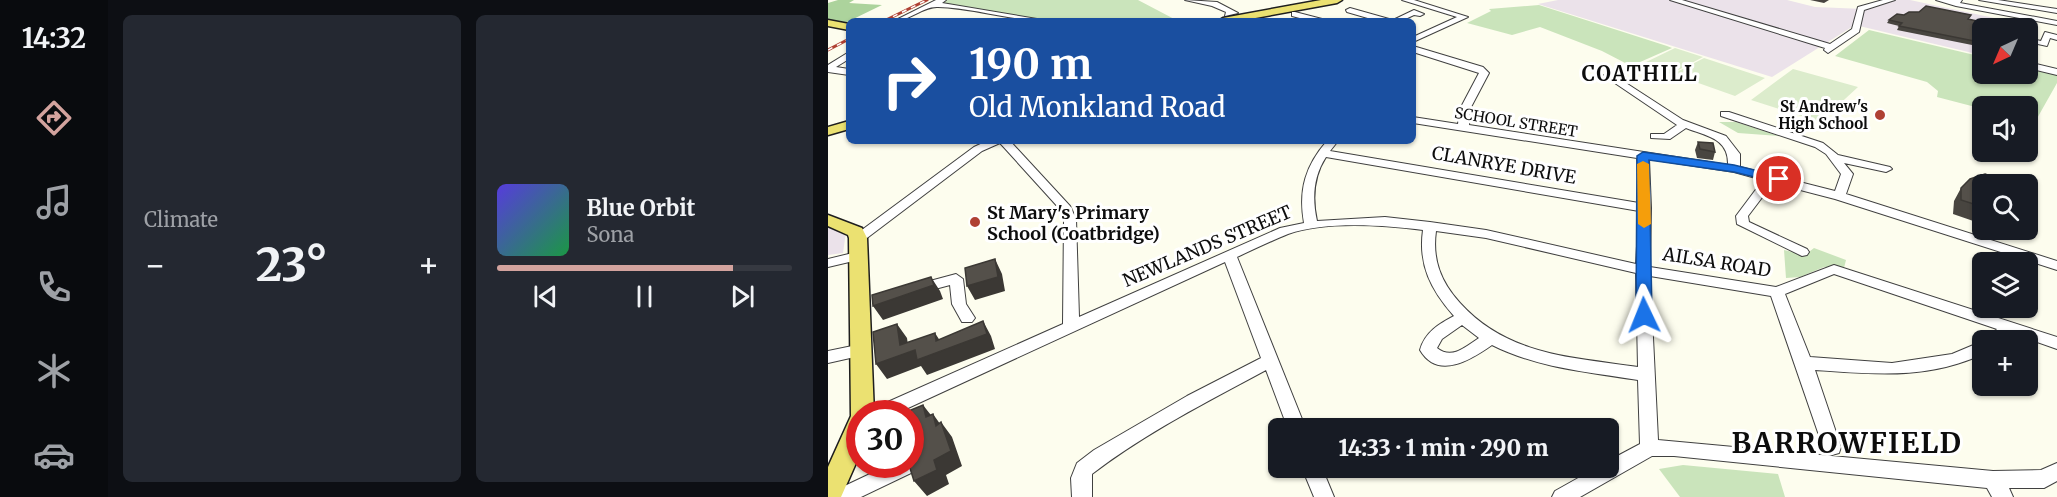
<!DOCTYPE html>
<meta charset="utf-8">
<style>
:root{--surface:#171b24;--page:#242831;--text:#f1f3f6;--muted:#9ea1a6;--line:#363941;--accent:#d3a39e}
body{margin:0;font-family:Merriweather,serif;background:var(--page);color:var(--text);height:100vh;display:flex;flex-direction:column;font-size:22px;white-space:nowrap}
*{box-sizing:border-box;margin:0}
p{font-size:20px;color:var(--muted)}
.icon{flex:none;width:33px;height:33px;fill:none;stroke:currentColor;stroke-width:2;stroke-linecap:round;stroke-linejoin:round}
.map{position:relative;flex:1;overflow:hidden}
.side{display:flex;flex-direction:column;gap:15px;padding:15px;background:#0d0f14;width:720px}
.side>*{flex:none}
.top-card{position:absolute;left:18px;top:18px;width:570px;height:126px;border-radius:9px;box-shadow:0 2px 4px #0004;background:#1a4fa0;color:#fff;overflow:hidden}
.needle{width:39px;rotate:224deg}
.buttons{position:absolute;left:1144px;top:18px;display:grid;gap:12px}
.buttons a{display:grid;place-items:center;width:66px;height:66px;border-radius:9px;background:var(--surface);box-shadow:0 2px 4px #0004;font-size:30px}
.speed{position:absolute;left:18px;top:400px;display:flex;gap:12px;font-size:30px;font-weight:700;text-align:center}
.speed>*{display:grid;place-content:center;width:78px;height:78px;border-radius:50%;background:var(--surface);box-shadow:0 2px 4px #0004;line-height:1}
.speed .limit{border:9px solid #d22;background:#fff;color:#111}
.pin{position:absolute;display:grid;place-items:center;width:51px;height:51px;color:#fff;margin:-26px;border:3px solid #fff;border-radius:50%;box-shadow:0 2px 6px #0007}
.me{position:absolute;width:66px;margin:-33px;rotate:358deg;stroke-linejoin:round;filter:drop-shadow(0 0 4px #0008)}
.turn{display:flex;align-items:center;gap:21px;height:126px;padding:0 24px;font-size:27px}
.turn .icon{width:78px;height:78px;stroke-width:2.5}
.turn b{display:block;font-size:42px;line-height:51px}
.big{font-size:45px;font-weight:800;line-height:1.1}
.side .card{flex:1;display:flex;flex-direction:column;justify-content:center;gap:9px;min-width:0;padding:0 21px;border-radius:9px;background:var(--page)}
.song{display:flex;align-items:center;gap:18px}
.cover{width:72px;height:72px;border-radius:9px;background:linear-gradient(135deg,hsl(250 70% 55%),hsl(140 70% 35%))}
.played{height:6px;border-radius:3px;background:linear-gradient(90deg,var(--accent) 80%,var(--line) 80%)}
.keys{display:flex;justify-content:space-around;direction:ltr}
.heat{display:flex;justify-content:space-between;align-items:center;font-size:33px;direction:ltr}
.side .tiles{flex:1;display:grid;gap:15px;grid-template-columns:repeat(2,1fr)}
.trip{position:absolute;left:440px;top:418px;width:351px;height:60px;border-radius:9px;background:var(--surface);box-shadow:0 2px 4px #0004;font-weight:800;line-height:60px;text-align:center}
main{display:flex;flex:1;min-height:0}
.tab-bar{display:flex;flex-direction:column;width:108px;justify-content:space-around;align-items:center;background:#090b0e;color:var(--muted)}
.tab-bar .icon{width:42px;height:42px}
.tab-bar .on{color:var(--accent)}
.tab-bar b{font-size:27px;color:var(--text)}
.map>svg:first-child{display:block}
.industrial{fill:#ebe2ea}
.green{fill:#cae4bb}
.forest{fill:#acd39c}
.pitch{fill:#dceccc}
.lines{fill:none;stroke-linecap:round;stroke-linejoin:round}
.minor-casing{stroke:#404040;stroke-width:2}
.major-casing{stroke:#1e1e1e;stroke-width:3}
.minor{fill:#fff;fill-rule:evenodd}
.major{fill:#ebe171;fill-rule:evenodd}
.rail-casing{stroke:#af4133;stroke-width:3}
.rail{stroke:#fff;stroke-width:1.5;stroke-dasharray:5;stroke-linecap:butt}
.wall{fill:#484540}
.shaded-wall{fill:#3b3834}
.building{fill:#54504a;stroke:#3b3834;stroke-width:1.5}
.route{fill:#1a73e8;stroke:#114b97;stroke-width:1.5}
.slow{fill:#f59e0b}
.poi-dot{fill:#af4133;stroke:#fff;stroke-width:2}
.labels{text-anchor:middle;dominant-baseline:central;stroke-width:6;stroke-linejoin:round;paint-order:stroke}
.far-poi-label{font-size:15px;font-weight:bold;fill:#0d0d0d;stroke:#fff;text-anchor:end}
.far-street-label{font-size:15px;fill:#0d0d0d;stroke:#fff}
.street-label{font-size:18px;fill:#0d0d0d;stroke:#fff}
.poi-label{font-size:18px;font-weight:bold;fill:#0d0d0d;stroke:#fff;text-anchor:start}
.far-district-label{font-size:20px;font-weight:bold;letter-spacing:1.5px;fill:#0d0d0d;stroke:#fff}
.near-district-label{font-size:28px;font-weight:bold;letter-spacing:1.5px;fill:#0d0d0d;stroke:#fff}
</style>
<main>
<nav class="tab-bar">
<b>14:32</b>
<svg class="icon on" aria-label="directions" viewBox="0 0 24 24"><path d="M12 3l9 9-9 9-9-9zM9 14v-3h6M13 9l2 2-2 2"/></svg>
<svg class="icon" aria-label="music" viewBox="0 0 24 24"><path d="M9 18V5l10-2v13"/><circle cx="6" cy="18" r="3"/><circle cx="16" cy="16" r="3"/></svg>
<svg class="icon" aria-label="phone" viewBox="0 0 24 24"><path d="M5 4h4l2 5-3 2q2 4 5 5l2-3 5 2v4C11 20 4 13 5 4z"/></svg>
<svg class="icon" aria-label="climate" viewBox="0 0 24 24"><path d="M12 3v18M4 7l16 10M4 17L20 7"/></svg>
<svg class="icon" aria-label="car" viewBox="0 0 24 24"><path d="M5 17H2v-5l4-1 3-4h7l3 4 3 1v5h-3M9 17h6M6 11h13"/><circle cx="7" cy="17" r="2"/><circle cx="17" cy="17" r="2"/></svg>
</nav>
<section class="side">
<div class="tiles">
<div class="card"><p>Climate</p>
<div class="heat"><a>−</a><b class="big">23°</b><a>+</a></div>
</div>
<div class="card">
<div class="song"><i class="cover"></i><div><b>Blue Orbit</b><p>Sona</p></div></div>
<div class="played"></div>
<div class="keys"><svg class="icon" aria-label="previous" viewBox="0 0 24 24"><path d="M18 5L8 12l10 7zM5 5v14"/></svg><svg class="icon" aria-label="pause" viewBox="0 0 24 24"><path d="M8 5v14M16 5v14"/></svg><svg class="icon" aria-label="next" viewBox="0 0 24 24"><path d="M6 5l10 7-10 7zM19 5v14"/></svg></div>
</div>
</div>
</section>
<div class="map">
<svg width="1229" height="497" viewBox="0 0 1229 497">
<rect width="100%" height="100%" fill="#fdfdee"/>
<path class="industrial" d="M730,0H959L987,7L1036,9L1068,0H1082L1171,19L1181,25L1178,28H1155V53L1153,55L1027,25L944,77L710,4Z
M0,224L18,232L15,253L0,255Z"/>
<path class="green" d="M108,0H310L350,21H227L98,5Z
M711,5L839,46L844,48L803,66L774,51L712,27L684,35L639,23L663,11L661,9Z
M1041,30L1155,57V74H1200V68L1229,75V83L1207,122L1200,120V106H1155V109L1109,97L1110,91L1099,82L1007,56Z
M891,122H908L951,136L910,133Z
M986,248L1018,260L1016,268L996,267L972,277L958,278L956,250L977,255Z
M855,465L950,474L957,497H852L831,469Z"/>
<path class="forest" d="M10,0H26L21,3L54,5L15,24L0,21V3Z"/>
<path class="pitch" d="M847,48L875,57L843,74L814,64Z
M876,58L937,78L907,96L845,74Z
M965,69L1030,87L992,122L923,100Z"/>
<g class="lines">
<defs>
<path id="minor" d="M108,0H118L114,3L221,21C183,21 147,8 110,7C95,6 82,21 66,21Z
M357,0L389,2L410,13L397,16L398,12L384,6Z
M574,0H586L640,17L585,42V37L629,17Z
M842,0H854L1002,44L1024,29L1030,7L1055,0H1067L1036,10L1031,32L1000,53L996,50L997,48Z
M1108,0H1134L1132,3L1229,21V25L1128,6Z
M1151,0H1170L1229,9V13Z
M522,8L561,19L562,21H550L519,12L518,10Z
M586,10L596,14L592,16L586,15L573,21H563Z
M467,12L494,19L495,21H483L464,16V12Z
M1217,32L1229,35V40L1222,38L1219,46L1200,42V38L1213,41Z
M585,46L655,67L661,73L642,109L641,125L900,165C901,138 878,136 858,128L842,139L823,138V134H836L849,125L778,77L776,75L781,72L855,120L898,136L912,154V167L1007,191L1013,174L998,154L987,147L893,116V112H901L995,143L1010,155L1062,167L1064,169L1058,172L1016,163L1025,174L1018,194L1229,261V270L1007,199L945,183L920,216L921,222L979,249L981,252L979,255L974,256L909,224L908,216L935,180L906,172L821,159L823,208L822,267L948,287L1006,265L1229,337V349L1183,333L1176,340H1158L1169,329L1006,274L957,294L982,357L1064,363L1124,354L1155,341V354C1099,380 1046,374 987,370L1013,447L1011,453L1004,455L997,453L995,447L943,296L822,276L830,440L1165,471L1213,470L1229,463V481L1216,488H1181L1185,497H1164L1159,488L846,456H824L752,497H724L727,491L768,468H780V461L812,444L810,380C760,372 710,368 664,345C644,359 610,381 592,350C597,332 611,324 626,316C603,290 590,265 595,230C556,225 497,221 460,234C443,241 426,249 409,257L478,429H460L438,370C379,402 317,433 264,474V497H244L243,478L249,463L266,450L359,396L433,358L397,262L67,414H41L44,409L235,324L236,219L230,207L172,143L154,151L35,241H25L23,238L146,147L159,141H182L242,206L248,219L251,317L452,228L476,223C470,189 478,165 499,141H510L502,151L811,203L809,158L585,123V117L630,124L632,109L651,73L585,52ZM498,157L811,211L808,264L658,230L602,222L557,217L489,221C484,198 485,177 498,157ZM608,231L658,238L808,273L810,367C744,357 680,356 632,303C613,282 604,260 608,231ZM634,325L651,338C637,347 624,360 609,348L614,339Z
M21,52V59L8,67L21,69V75L0,72V65Z
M1200,62L1229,69V75L1200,68Z
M29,252L36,256L34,259L0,267V259Z
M128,274L135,279L138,304L147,318L144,322H134L124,304L122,285L92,293L85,288L87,285Z
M34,344L40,346L42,350L40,354L0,363V351Z
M83,461L86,467L83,473L33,497H3L6,491L61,465H82Z
M474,468H494L506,497H486Z"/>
<path id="major" d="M493,0H514L509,3L411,21H390L395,18Z
M0,20L21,24V30L0,26Z
M21,121V129L0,135V127Z
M0,215L34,228L39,238L46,414H32V454L13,497H0V467L23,416L21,238L20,235L0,226Z"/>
</defs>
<use href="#minor" class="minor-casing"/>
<use href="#major" class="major-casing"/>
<use href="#minor" class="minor"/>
<use href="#major" class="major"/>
<defs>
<path id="rail" d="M56,21L99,0
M0,50L21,39"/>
</defs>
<use href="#rail" class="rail-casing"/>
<use href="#rail" class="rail"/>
</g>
<path class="wall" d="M982,0H1001L996,3Z
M1076,15L1141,19L1162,24L1160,27L1155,28V33L1144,45L1069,30L1071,26L1059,23L1061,20Z
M870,142L887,152L885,160L869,158L867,150Z
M1155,184L1154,224L1125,214L1126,201L1133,188Z"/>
<path class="shaded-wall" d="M167,259L174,274L177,291L147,300L139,286Z
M103,277L112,291L115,299L55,320L45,306Z
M155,321L163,336L167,349L99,375L93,366L59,379L48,364L69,324L79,338L81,352L108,341L107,333L116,347Z
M95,405L106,419L98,417Z
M105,414L115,428L113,422L124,437L134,466L118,475L121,484L99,496L86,481L106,460L108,426Z"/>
<path class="building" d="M1098,6L1143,15L1140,19L1162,24L1158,28H1155V31L1146,41L1071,26L1074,23L1061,20L1069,14L1076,15L1081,12H1091Z
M870,142L885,143L887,152L872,149Z
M1157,174L1175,181L1173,184H1155V207L1133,200V188L1142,179Z
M167,259L170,277L139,286L137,268Z
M103,277L106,285L45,306L44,295Z
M155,321L159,334L89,360L87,350L48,364L45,332L69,324L72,345L107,333L108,341Z
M95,405L98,417L105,414L108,426L113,422L123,451L106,460L109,470L86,481L81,465H82V414H78V412Z"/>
<path class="route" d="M815,152L906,165L955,177L957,179L951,183L906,172L821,160L824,315L821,319H811L808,315L809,156Z"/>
<path class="slow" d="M815,161L821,164L823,224L816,228L810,224L809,164Z"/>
<g class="poi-dot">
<circle cx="1052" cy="115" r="6"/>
<circle cx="147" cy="222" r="6"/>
</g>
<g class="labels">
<g class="far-poi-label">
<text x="1040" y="106">St Andrew's<tspan x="1040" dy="17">High School</tspan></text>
</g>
<g class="far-street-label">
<text transform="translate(688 122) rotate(9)">SCHOOL STREET</text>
</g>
<g class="street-label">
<text transform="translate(676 165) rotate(10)">CLANRYE DRIVE</text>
<text transform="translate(379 246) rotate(-23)">NEWLANDS STREET</text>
<text transform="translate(889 262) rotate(9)">AILSA ROAD</text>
</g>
<g class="poi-label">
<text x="159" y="212">St Mary's Primary<tspan x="159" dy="21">School (Coatbridge)</tspan></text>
</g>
<g class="far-district-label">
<text x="812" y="73">COATHILL</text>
</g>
<g class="near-district-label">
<text x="1019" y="443">BARROWFIELD</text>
</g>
</g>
</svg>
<div class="buttons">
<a><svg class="needle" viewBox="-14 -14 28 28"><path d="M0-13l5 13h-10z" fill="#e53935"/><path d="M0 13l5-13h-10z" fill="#9ea1a6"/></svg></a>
<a><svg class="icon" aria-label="sound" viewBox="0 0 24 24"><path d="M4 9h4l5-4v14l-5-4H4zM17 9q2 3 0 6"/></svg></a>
<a><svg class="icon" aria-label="search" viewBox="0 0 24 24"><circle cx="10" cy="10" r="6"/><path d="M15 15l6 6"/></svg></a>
<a><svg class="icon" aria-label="layers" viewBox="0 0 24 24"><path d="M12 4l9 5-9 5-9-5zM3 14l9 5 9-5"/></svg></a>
<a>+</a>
</div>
<div class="speed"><div class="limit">30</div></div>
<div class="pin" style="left:951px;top:179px;background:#d93025"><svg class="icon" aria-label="arrive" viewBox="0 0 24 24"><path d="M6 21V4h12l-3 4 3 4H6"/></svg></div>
<svg class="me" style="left:816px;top:315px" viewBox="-20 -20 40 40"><path d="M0-17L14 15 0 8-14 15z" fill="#1a73e8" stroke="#fff" stroke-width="4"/></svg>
<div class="trip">14:33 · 1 min · 290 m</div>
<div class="top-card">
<div class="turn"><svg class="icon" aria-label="right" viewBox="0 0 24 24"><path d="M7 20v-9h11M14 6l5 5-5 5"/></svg><div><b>190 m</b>Old Monkland Road</div></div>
</div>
</div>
</main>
